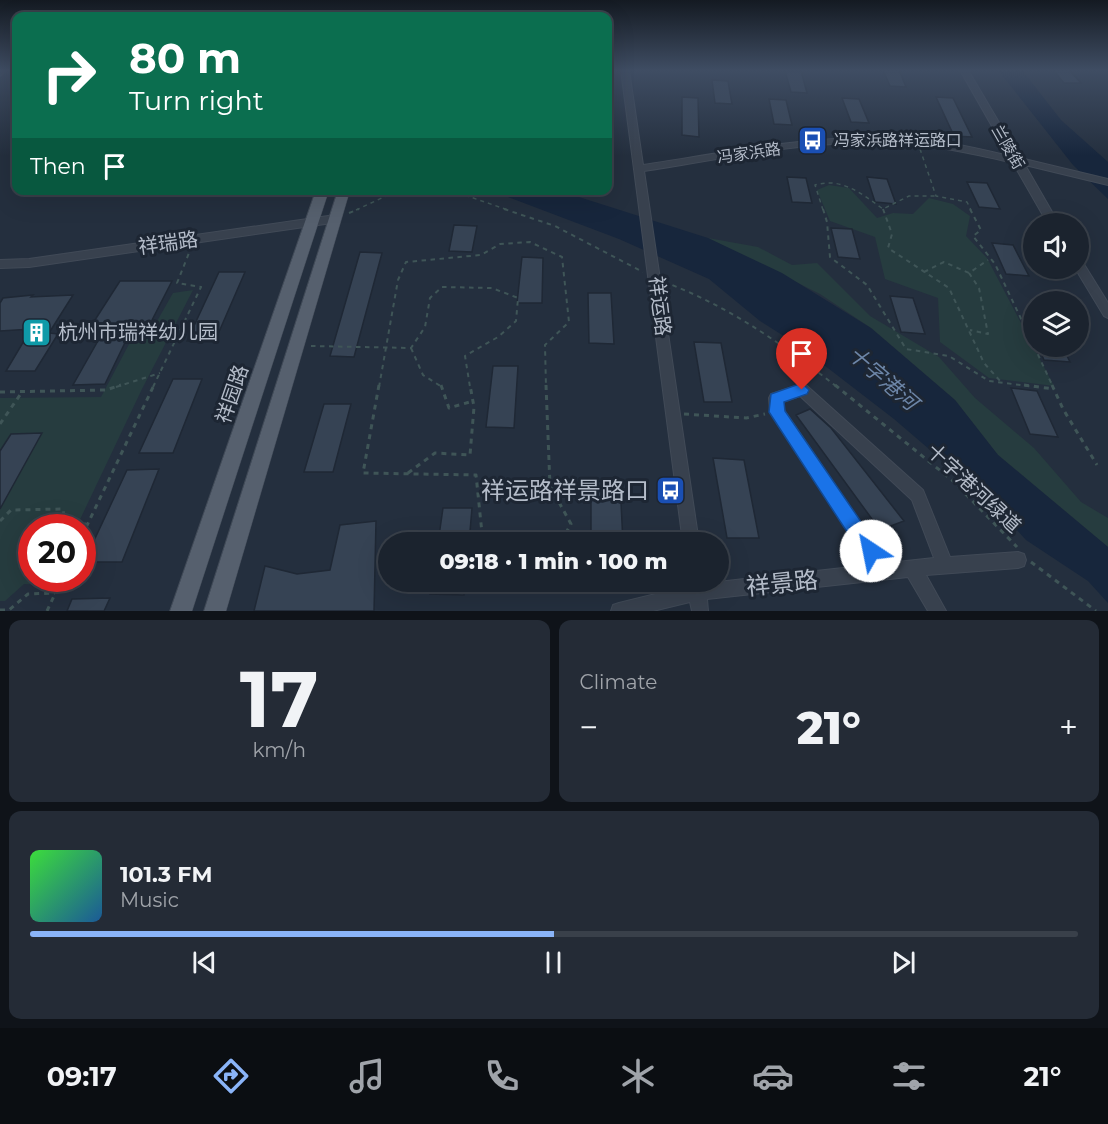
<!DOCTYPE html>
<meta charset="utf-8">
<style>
:root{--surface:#1b232e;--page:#242b36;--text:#f1f3f6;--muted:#a0a4aa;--line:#39404a;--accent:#8ab4f8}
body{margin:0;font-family:Montserrat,"Noto Sans SC",sans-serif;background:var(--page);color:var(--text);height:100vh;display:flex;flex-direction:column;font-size:22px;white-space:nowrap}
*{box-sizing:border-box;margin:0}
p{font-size:20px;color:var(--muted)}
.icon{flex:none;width:33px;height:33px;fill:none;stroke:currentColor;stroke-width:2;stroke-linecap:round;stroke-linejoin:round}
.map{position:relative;height:611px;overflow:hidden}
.drawer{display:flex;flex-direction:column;gap:9px;padding:9px;background:#0f1319;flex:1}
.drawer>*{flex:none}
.guide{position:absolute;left:12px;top:12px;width:600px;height:183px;border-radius:12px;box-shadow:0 6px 24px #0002,0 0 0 2px var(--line);background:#0b6e4f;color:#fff;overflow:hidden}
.fabs{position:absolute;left:1023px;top:213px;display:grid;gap:12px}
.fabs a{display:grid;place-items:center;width:66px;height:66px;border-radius:50%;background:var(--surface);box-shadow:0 6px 24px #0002,0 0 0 2px var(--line);font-size:30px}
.speed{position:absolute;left:18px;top:514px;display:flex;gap:12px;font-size:30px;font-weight:700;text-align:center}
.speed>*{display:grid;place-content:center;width:78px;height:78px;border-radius:50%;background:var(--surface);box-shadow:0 6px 24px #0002,0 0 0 2px var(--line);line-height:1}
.speed .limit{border:9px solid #d22;background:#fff;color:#111}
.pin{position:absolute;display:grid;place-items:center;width:51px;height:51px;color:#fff;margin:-62px -26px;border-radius:50% 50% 50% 0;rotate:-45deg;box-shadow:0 0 6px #0007}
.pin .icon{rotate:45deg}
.me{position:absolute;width:66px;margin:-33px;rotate:326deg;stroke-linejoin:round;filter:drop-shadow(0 0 4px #0008)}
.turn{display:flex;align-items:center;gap:21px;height:126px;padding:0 18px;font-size:27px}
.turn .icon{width:78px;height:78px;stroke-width:2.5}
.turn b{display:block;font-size:42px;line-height:51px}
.then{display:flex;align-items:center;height:57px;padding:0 18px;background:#0003;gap:12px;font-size:22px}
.big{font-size:45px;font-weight:800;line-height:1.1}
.drawer .tile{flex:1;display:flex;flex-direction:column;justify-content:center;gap:9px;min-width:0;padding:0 21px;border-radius:12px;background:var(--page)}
.drawer .dial{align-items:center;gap:0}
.dial b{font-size:78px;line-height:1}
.song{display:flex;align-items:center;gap:18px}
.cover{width:72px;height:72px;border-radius:9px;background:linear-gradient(135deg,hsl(120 70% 55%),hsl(210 70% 35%))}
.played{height:6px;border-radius:3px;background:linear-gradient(90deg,var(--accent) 50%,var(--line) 50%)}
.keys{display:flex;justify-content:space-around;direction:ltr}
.heat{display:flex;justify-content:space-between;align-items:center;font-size:33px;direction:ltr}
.drawer .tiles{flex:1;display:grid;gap:9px;grid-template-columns:1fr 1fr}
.tile:last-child{grid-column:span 2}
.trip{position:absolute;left:378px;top:532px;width:351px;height:60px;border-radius:30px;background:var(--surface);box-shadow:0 6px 24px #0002,0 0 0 2px var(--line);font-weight:800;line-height:60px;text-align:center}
.menu{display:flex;height:96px;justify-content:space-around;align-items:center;background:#0b0e12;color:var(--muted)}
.menu .icon{width:42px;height:42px}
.menu .selected{color:var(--accent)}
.menu b{font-size:27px;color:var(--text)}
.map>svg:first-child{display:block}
.green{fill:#263c3f}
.water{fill:#17263c}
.building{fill:#364354;stroke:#1f2835;stroke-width:1.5}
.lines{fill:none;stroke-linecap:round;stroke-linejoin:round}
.minor-casing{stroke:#414a57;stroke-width:2}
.major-casing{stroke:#414a57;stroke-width:1}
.path-far2{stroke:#3f5557;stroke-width:1.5;stroke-dasharray:4 4;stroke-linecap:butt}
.path-far1{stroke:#3f5557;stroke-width:2;stroke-dasharray:4.5 4.5;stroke-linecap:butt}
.path{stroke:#3f5557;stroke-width:3;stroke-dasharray:5 5;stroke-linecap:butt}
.minor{fill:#38414e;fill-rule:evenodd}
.major{fill:#56606e;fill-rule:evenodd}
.route{fill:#1a73e8;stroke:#114b97;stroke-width:1.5}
.labels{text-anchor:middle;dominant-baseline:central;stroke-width:6;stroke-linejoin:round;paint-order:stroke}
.far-poi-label{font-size:16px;fill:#b4bcc9;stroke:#1d2633;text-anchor:start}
.far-street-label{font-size:16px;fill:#b4bcc9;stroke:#1d2633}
.street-label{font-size:20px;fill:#b4bcc9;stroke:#1d2633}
.poi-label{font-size:20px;fill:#b4bcc9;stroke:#1d2633;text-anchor:start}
.water-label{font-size:21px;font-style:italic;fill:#6d86a8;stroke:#1d2633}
.near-poi-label{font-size:24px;fill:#b4bcc9;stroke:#1d2633;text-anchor:end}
.near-street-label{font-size:24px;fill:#b4bcc9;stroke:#1d2633}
</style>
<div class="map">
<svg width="1108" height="611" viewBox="0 0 1108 611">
<rect width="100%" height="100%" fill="#242f3e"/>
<path class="green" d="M829,185L849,188L877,218L893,213L913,214L929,198L953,204L970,216L966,236L987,258L1054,386L989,378L940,342L938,298L885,279L875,237L830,221L817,190Z
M708,238L758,247L792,265L817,263L870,316L939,357L975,398L1034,448L1081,502L1108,518V547L998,455L955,400L871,328L820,294Z
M193,290L142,389L76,528H32V579H51L48,585L24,584L5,601H0V398L101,397L136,331L152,330L173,293Z"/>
<path class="water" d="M998,70H1022L1061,120L1108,162V199L1073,165Z
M492,191H560L708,238L782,273L871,328L955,400L998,455L1108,547V603L1088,581L1026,540L992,503L894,419L798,345L760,321L709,279L619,239Z"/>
<path class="building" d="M883,70H899L906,87L890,86Z
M1053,70H1069L1081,83H1064Z
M785,71H801L807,93L791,92Z
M712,80L728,81L732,104L715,103Z
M682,97L698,98L699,137L682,135Z
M936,97L953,98L972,137L954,136Z
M842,98L859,99L869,123L851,122Z
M769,99L786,100L792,125L774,124Z
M787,177L806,178L812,203L792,202Z
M867,177L887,179L896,204L875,202Z
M967,182L987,183L1000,209L979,207Z
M454,225L477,226L472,252L449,251Z
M831,228L852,229L860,259L838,257Z
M992,243L1013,245L1029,276L1006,274Z
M360,252L382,253L354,357L330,356Z
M522,257L543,258L542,303H517Z
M219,272H245L215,341H187Z
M120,281H172L150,324H134L105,384L73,385L108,323H93Z
M588,293H611L614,344L589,343Z
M33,295L31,297L73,295L49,333L58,334L35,371H6L31,329L0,331V303L3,298Z
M890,296L913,298L925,334L901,332Z
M694,342L721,343L732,402H704Z
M1038,346H1062L1070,362L1044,360Z
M493,366H518L514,428L486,427Z
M173,379H202L173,453H139Z
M1011,388L1037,391L1058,437L1030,434Z
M324,404H351L333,472H304Z
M810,409L831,428L904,521L880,530L796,415Z
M42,433L0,509V451L11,434Z
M713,458L744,460L759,538H727Z
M159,469L122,562H84L127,470Z
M591,481L620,482L623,543H591Z
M443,508H472L469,543H438Z
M376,521L374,611H254L265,566L297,574L330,570L340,525Z
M432,582H465L464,595L430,594Z
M110,598L104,611H67L72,599Z"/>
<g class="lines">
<defs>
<path id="minor" d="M0,70H7L0,76Z
M621,70H629L643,165C722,153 803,137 883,137C926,137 968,146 1009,156L960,70H968L1020,158L1108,179V185L1025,165L1059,224H1048L1013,163C971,153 929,144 886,143C805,140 723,159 644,171L699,543H683Z
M335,215L340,219L339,222L29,267L0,268V260L29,259Z
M1078,260L1082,261L1108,303V318L1104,316L1075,268H1078Z
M802,384L807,386L923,490L950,557L1018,552L1024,554L1026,560L1024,566L1018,568L926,575L946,611H928L908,577L707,599L708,611H692L690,602L653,611H611L613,605L619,603L688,586V582H718L870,565L770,412L769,398L771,394ZM800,396L912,500L934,558L888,563L784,410L783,402Z"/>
<path id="major" d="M316,190H329L192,611H170Z
M338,190H350L226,611H204Z"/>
</defs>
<use href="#minor" class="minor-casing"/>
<use href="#major" class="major-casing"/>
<path class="path-far2" d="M920,149L936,196L967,202L971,210
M450,190L508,210
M356,210L399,190
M823,210L815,185C842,177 862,194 883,209L909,196H936"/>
<path class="path-far1" d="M504,209L555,226L643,272
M823,209L827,222L830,257L867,285L906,349L949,356L989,381L1036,387
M883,209L892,234L888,248L949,288L984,363L1001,382
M970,209L981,230L973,236L995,264L1034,346
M349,213L359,209
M924,272L944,262L969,273L988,260
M969,273L979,288L988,334L970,330
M664,282C727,305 784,345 837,387
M311,346L411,348L425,327L430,298L442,287L492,288L518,298L516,321L498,337L465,356L470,387
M1034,346L1053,387
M411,348L423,375L442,387
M116,387L160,373
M153,387L201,287L177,283L191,248
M379,387L398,280L406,262L481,255L500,244L530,242L562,257L569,322L545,345L546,387"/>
<path class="path" d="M379,385L363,473L476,475L482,533L495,543
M441,385L449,408L473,401
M546,385L550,486L571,524L560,543
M835,385L953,481L1017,547
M1024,385L1054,389
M1052,385L1063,409L1097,465
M0,392L106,390L121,385
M684,414L746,418L765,414
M0,424L22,392
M408,473L435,453L470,455L474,407L470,385
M0,521L11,510L63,509L65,525L88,524
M82,536L154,385
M1031,562L1096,611
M0,610H9L28,594L55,593
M47,611L62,579"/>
<use href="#minor" class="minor"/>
<use href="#major" class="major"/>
</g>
<linearGradient id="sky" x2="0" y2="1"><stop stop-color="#141a22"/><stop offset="0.45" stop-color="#3f4d63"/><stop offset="1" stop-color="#3f4d63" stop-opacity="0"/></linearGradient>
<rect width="1108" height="156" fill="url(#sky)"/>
<path class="route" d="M802,383L809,390L807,394L784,402L785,411L877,545L880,551L877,558L871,560L864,558L769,412L771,394Z"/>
<defs>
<symbol id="bus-square" viewBox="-11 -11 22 22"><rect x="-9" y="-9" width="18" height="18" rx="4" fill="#1a4fb4" stroke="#1d2633"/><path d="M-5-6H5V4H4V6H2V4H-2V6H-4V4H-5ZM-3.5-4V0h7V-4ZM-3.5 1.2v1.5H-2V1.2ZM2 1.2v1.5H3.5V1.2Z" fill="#fff"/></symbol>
<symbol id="building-square" viewBox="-11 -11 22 22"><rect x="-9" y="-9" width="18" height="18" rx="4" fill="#0f9aa8" stroke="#1d2633"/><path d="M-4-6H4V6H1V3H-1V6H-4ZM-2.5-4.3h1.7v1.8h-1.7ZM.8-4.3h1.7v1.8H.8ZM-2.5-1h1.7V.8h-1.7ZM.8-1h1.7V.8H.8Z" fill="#fff"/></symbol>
</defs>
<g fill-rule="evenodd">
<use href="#bus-square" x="796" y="124" width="33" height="33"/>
<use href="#building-square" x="20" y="316" width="33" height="33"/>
<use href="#bus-square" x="654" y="474" width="33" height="33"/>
</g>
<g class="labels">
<g class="far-poi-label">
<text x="834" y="140">冯家浜路祥运路口</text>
</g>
<g class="far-street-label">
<text transform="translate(1008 147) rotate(60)">兰陵街</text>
<text transform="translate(749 153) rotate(-8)">冯家浜路</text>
</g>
<g class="street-label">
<text transform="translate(168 243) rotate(-8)">祥瑞路</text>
<text transform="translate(660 306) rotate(83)">祥运路</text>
<text transform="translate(232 394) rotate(-71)">祥园路</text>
<text transform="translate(974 488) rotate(43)">十字港河绿道</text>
</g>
<g class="poi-label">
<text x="58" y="332">杭州市瑞祥幼儿园</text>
</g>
<g class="water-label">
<text transform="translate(883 378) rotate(41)">十字港河</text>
</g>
<g class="near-poi-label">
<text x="649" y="490">祥运路祥景路口</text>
</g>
<g class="near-street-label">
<text transform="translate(782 583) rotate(-6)">祥景路</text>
</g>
</g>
</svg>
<div class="fabs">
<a><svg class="icon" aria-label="sound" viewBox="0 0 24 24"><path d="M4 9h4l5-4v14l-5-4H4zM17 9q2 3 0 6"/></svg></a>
<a><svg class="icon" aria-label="layers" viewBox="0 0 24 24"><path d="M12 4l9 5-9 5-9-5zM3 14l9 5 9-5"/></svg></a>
</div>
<div class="speed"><div class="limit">20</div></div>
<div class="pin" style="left:802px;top:390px;background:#d93025"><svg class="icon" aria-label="arrive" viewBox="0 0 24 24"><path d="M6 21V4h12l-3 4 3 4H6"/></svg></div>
<svg class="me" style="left:871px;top:551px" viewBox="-20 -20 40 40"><circle r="19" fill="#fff"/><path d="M0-13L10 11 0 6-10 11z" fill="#1a73e8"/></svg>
<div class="trip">09:18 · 1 min · 100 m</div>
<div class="guide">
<div class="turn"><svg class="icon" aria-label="right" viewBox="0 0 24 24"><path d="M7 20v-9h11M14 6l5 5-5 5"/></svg><div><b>80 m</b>Turn right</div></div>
<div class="then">Then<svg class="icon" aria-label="arrive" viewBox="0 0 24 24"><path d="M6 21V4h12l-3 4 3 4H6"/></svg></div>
</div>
</div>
<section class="drawer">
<div class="tiles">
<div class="tile dial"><b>17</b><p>km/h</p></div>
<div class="tile"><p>Climate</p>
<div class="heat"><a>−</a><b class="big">21°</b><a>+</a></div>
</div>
<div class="tile">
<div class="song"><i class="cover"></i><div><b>101.3 FM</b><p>Music</p></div></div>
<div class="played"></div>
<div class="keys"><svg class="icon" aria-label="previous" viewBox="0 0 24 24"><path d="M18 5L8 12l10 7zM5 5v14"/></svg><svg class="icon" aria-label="pause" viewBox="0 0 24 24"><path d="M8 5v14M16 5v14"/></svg><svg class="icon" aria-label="next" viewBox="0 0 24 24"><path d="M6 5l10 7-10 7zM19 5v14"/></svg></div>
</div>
</div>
</section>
<nav class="menu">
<b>09:17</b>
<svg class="icon selected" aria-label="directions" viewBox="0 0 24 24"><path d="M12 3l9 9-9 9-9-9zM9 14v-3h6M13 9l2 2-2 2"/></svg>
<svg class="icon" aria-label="music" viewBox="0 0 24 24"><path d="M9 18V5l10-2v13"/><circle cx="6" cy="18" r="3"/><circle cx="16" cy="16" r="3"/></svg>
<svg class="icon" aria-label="phone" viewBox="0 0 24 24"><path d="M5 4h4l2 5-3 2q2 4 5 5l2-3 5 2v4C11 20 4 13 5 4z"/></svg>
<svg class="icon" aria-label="climate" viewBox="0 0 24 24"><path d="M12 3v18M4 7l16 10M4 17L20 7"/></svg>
<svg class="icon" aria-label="car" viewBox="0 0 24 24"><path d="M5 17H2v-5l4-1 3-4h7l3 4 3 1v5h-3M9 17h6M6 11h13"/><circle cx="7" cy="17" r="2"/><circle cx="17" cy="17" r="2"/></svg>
<svg class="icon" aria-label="filters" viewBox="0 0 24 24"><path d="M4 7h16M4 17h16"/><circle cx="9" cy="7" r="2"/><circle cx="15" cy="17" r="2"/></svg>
<b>21°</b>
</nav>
